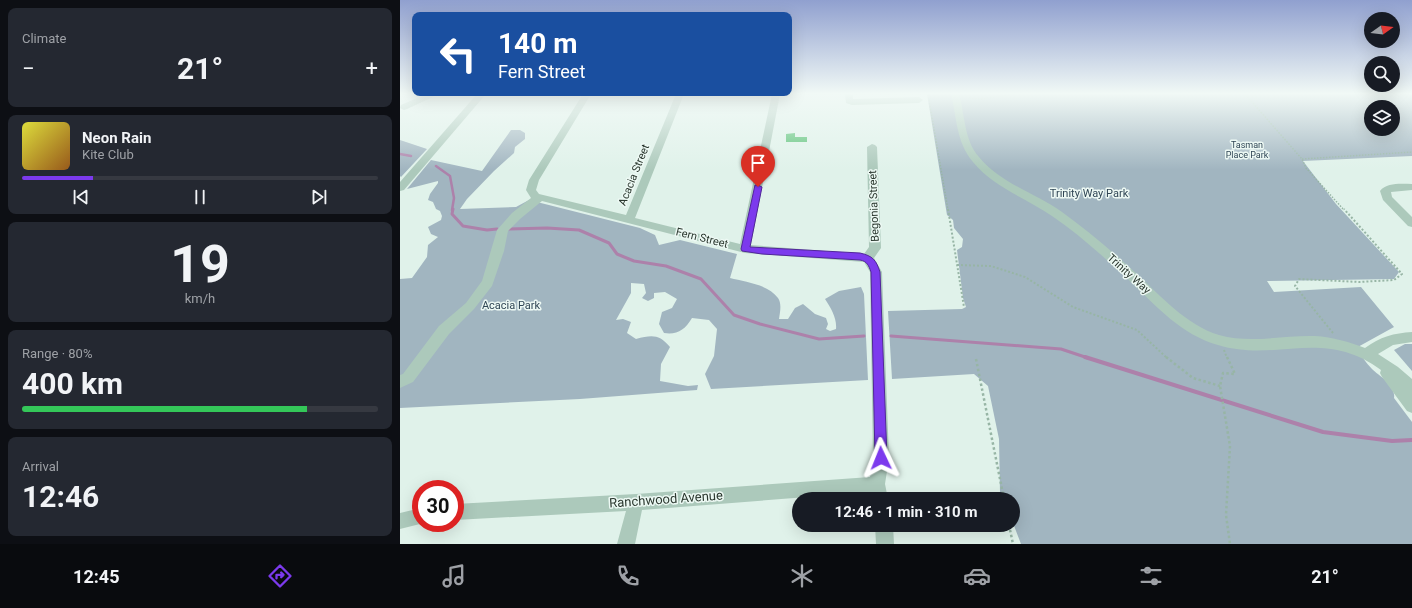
<!DOCTYPE html>
<meta charset="utf-8">
<style>
:root{--surface:#171b24;--page:#242831;--text:#f1f3f6;--muted:#9ea1a6;--line:#363941;--accent:#7c3aed}
body{margin:0;font-family:Roboto,sans-serif;background:var(--page);color:var(--text);height:100vh;display:flex;flex-direction:column;font-size:15px;white-space:nowrap}
*{box-sizing:border-box;margin:0}
p{font-size:13px;color:var(--muted)}
.icon{flex:none;width:22px;height:22px;fill:none;stroke:currentColor;stroke-width:2;stroke-linecap:round;stroke-linejoin:round}
.map{position:relative;flex:1;overflow:hidden}
.side{display:flex;flex-direction:column;gap:8px;padding:8px;background:#0d0f14;width:400px}
.side>*{flex:none}
.hud{position:absolute;left:12px;top:12px;width:380px;height:84px;border-radius:8px;box-shadow:0 4px 16px #0002;background:#1a4fa0;color:#fff;overflow:hidden}
.needle{width:26px;rotate:76deg}
.buttons{position:absolute;left:964px;top:12px;display:grid;gap:8px}
.buttons a{display:grid;place-items:center;width:36px;height:36px;border-radius:50%;background:var(--surface);box-shadow:0 4px 16px #0002;font-size:20px}
.speed{position:absolute;left:12px;top:480px;display:flex;gap:8px;font-size:20px;font-weight:700;text-align:center}
.speed>*{display:grid;place-content:center;width:52px;height:52px;border-radius:50%;background:var(--surface);box-shadow:0 4px 16px #0002;line-height:1}
.speed .limit{border:6px solid #d22;background:#fff;color:#111}
.pin{position:absolute;display:grid;place-items:center;width:34px;height:34px;color:#fff;margin:-41px -17px;border-radius:50% 50% 50% 0;rotate:-45deg;box-shadow:0 0 4px #0007}
.pin .icon{rotate:45deg}
.me{position:absolute;width:44px;margin:-22px;rotate:358deg;stroke-linejoin:round;filter:drop-shadow(0 0 3px #0008)}
.turn{display:flex;align-items:center;gap:14px;height:84px;padding:0 20px;font-size:18px}
.turn .icon{width:52px;height:52px;stroke-width:2.5}
.turn b{display:block;font-size:28px;line-height:34px}
.big{font-size:30px;font-weight:700;line-height:1.1}
.side .tile{flex:1;display:flex;flex-direction:column;justify-content:center;gap:6px;min-width:0;padding:0 14px;border-radius:8px;background:var(--page)}
.side .dial{align-items:center;gap:0}
.dial b{font-size:52px;line-height:1}
.song{display:flex;align-items:center;gap:12px}
.cover{width:48px;height:48px;border-radius:6px;background:linear-gradient(135deg,hsl(60 70% 55%),hsl(30 70% 35%))}
.played{height:4px;border-radius:2px;background:linear-gradient(90deg,var(--accent) 20%,var(--line) 20%)}
.keys{display:flex;justify-content:space-around;direction:ltr}
.heat{display:flex;justify-content:space-between;align-items:center;font-size:22px;direction:ltr}
.charge{height:6px;border-radius:3px;background:linear-gradient(90deg,#34c759 80%,var(--line) 0)}
.trip{position:absolute;left:392px;top:492px;width:228px;height:40px;border-radius:20px;background:var(--surface);box-shadow:0 4px 16px #0002;font-weight:700;line-height:40px;text-align:center}
.tab-bar{display:flex;height:64px;justify-content:space-around;align-items:center;background:#090b0e;color:var(--muted)}
.tab-bar .icon{width:28px;height:28px}
.tab-bar .active{color:var(--accent)}
.tab-bar b{font-size:18px;color:var(--text)}
main{display:flex;flex:1;min-height:0}
.map>svg:first-child{display:block}
.green{fill:#a1b5c0;fill-rule:evenodd}
.lines{fill:none;stroke-linecap:round;stroke-linejoin:round}
.stream-far2{stroke:#ad81aa;stroke-width:2.5}
.stream-far1{stroke:#ad81aa;stroke-width:3}
.stream{stroke:#ad81aa;stroke-width:4}
.building{fill:#52be6f}
.path-far2{stroke:#97b5a5;stroke-width:1.5;stroke-dasharray:1.5 1.5;stroke-linecap:butt}
.path-far1{stroke:#97b5a5;stroke-width:2;stroke-dasharray:2 2;stroke-linecap:butt}
.path{stroke:#97b5a5;stroke-width:2.5;stroke-dasharray:2.5 2.5;stroke-linecap:butt}
.minor{fill:#acc9bb;fill-rule:evenodd}
.route{fill:#7c3aed;stroke:#51269a}
.labels{text-anchor:middle;dominant-baseline:central;stroke-width:3;stroke-linejoin:round;paint-order:stroke}
.far-park-label{font-size:9px;fill:#304655;stroke:#edf9f4}
.street-label{font-size:11px;fill:#2b382f;stroke:#edf9f4}
.park-label{font-size:11px;fill:#304655;stroke:#edf9f4}
.near-street-label{font-size:13px;fill:#2b382f;stroke:#edf9f4}
</style>
<main>
<section class="side">
<div class="tile"><p>Climate</p>
<div class="heat"><a>−</a><b class="big">21°</b><a>+</a></div>
</div>
<div class="tile">
<div class="song"><i class="cover"></i><div><b>Neon Rain</b><p>Kite Club</p></div></div>
<div class="played"></div>
<div class="keys"><svg class="icon" aria-label="previous" viewBox="0 0 24 24"><path d="M18 5L8 12l10 7zM5 5v14"/></svg><svg class="icon" aria-label="pause" viewBox="0 0 24 24"><path d="M8 5v14M16 5v14"/></svg><svg class="icon" aria-label="next" viewBox="0 0 24 24"><path d="M6 5l10 7-10 7zM19 5v14"/></svg></div>
</div>
<div class="tile dial"><b>19</b><p>km/h</p></div>
<div class="tile"><p>Range · 80%</p><b class="big">400 km</b><div class="charge"></div></div>
<div class="tile"><p>Arrival</p><b class="big">12:46</b></div>
</section>
<div class="map">
<svg width="1012" height="544" viewBox="0 0 1012 544">
<rect width="100%" height="100%" fill="#e0f2ea"/>
<path class="green" d="M527,94H1012V156L903,161L936,204L999,272L994,279L867,281L874,292L961,287L994,327L956,348C961,355 966,363 972,369C979,376 996,385 994,398L1012,422V544H621L613,523V499H603L600,493L599,439L588,386L574,374L492,379L488,311L562,309L566,307L563,298L557,250L562,247L563,239L554,228L553,220L547,215ZM971,107H993V129H971Z
M111,130H120L125,133V139L115,147L114,153L94,171L67,199L60,209L116,207L129,200L240,228L255,235L259,245L280,240L337,254L330,278C345,282 368,284 378,298C382,304 380,312 379,319H388L395,308L403,304L415,314L426,318L428,324L426,329L430,331L436,329C437,318 431,308 425,299L439,291L461,287L464,294L468,380L311,389L305,374L314,356L317,329L309,320L292,318C285,330 277,335 264,333L259,324L262,312L272,308L277,299L265,292L254,293V298L248,301L242,298L246,293L244,284L231,283V293L216,320L223,319L231,322L227,333L236,339C252,335 259,334 270,347L261,364L260,381L288,386L298,385L297,390L180,399L0,408V279L12,278L27,257L28,245L38,237L31,234L28,227L41,220L42,216L40,211L36,209L33,202L28,200L30,194L38,183V181L7,189L31,160L82,171Z
M0,140L27,149L1,177L0,176Z
M1005,344H1012V371L994,350Z"/>
<g class="lines">
<path class="stream-far2" d="M0,154L11,156
M36,166L50,176L54,198L52,210"/>
<path class="stream-far1" d="M53,209L52,214L63,226L87,230L97,229
M109,229L147,228L179,230L209,243L217,254L234,261L266,266L301,279L334,315L360,324L419,339L464,336
M491,336L661,349L688,358"/>
<path class="stream" d="M685,357L923,432L992,441L1012,440"/>
</g>
<path class="building" d="M395,133V137H407V142H386V134Z"/>
<g class="lines">
<path class="path-far2" d="M528,94L548,210
M845,94L902,159L906,168L944,210
M569,98L581,99L614,94
M902,159L1012,152"/>
<path class="path-far1" d="M548,209L564,307
M557,265L591,266L625,277L673,307L737,330L767,358
M933,333L895,286L899,279L959,282L994,280L1002,274L944,209
M824,350L827,358"/>
<path class="path" d="M766,357L793,378L820,386
M827,357L835,374L823,373L820,386L830,446L826,515L830,544
M576,359L604,499
M609,525L613,544"/>
<path class="minor" d="M26,94H39L7,109L4,110L0,108L1,105Z
M77,94H86L4,190L0,191V182Z
M183,94H191L139,180L136,190L139,194L226,215L276,94H284L235,218L340,244L372,94H380L351,245L464,254L469,247L467,147L472,144L475,145L477,147L481,248L474,258L482,272L489,458L485,484L488,499H472L471,492L242,510L235,544H217L226,511L55,520V504L236,494L470,477L473,458L470,272L464,262L345,253L142,201L120,219L108,231L104,251L92,286L74,309L49,334L13,382L0,388V375L3,374L39,326L66,303L82,281L97,230L112,213L131,198L126,190L129,180Z
M445,94H453V99L519,97L523,100L519,103L452,105L446,103Z
M551,94H559C565,115 564,140 579,157C600,183 635,193 662,212C688,231 713,252 737,274C761,296 786,325 819,335C851,344 883,335 915,336C933,337 949,342 965,348C980,337 994,333 1012,332V342L993,345L978,354L998,367L1012,379V413L1007,411L982,377L980,373L981,370C923,327 877,363 818,345C782,335 757,307 731,282C706,259 680,235 652,216C626,198 593,187 573,162C556,142 557,118 551,94Z
M1012,184V190L991,192L992,197L1012,217V227L1008,226L983,200L980,191C987,182 1002,184 1012,184Z
M21,508V523H24L0,529V513Z
M475,525H493L494,544H476Z"/>
</g>
<linearGradient id="sky" x2="0" y2="1"><stop stop-color="#90a0cf"/><stop offset="0.55" stop-color="#f1f9f6"/><stop offset="1" stop-color="#f1f9f6" stop-opacity="0"/></linearGradient>
<rect width="1012" height="170" fill="url(#sky)"/>
<path class="route" d="M355,185H358L362,187L350,247L460,253C473,256 476,260 480,272L487,458L485,462L481,463L477,462L475,458L471,272C469,266 467,261 460,260L362,254L342,251L341,249Z"/>
<g class="labels">
<g class="far-park-label">
<text x="847" y="145">Tasman<tspan x="847" dy="10">Place Park</tspan></text>
</g>
<g class="street-label">
<text transform="translate(234 175) rotate(-68)">Acacia Street</text>
<text transform="translate(474 206) rotate(-92)">Begonia Street</text>
<text transform="translate(302 238) rotate(14)">Fern Street</text>
<text transform="translate(729 274) rotate(42)">Trinity Way</text>
</g>
<g class="park-label">
<text x="689" y="193">Trinity Way Park</text>
<text x="111" y="305">Acacia Park</text>
</g>
<g class="near-street-label">
<text transform="translate(266 499) rotate(-4)">Ranchwood Avenue</text>
</g>
</g>
</svg>
<div class="buttons">
<a><svg class="needle" viewBox="-14 -14 28 28"><path d="M0-13l5 13h-10z" fill="#e53935"/><path d="M0 13l5-13h-10z" fill="#9ea1a6"/></svg></a>
<a><svg class="icon" aria-label="search" viewBox="0 0 24 24"><circle cx="10" cy="10" r="6"/><path d="M15 15l6 6"/></svg></a>
<a><svg class="icon" aria-label="layers" viewBox="0 0 24 24"><path d="M12 4l9 5-9 5-9-5zM3 14l9 5 9-5"/></svg></a>
</div>
<div class="speed"><div class="limit">30</div></div>
<div class="pin" style="left:358px;top:187px;background:#d93025"><svg class="icon" aria-label="arrive" viewBox="0 0 24 24"><path d="M6 21V4h12l-3 4 3 4H6"/></svg></div>
<svg class="me" style="left:481px;top:458px" viewBox="-20 -20 40 40"><path d="M0-17L14 15 0 8-14 15z" fill="#7c3aed" stroke="#fff" stroke-width="4"/></svg>
<div class="trip">12:46 · 1 min · 310 m</div>
<div class="hud">
<div class="turn"><svg class="icon" aria-label="left" viewBox="0 0 24 24"><path d="M17 20v-9H6M10 6l-5 5 5 5"/></svg><div><b>140 m</b>Fern Street</div></div>
</div>
</div>
</main>
<nav class="tab-bar">
<b>12:45</b>
<svg class="icon active" aria-label="directions" viewBox="0 0 24 24"><path d="M12 3l9 9-9 9-9-9zM9 14v-3h6M13 9l2 2-2 2"/></svg>
<svg class="icon" aria-label="music" viewBox="0 0 24 24"><path d="M9 18V5l10-2v13"/><circle cx="6" cy="18" r="3"/><circle cx="16" cy="16" r="3"/></svg>
<svg class="icon" aria-label="phone" viewBox="0 0 24 24"><path d="M5 4h4l2 5-3 2q2 4 5 5l2-3 5 2v4C11 20 4 13 5 4z"/></svg>
<svg class="icon" aria-label="climate" viewBox="0 0 24 24"><path d="M12 3v18M4 7l16 10M4 17L20 7"/></svg>
<svg class="icon" aria-label="car" viewBox="0 0 24 24"><path d="M5 17H2v-5l4-1 3-4h7l3 4 3 1v5h-3M9 17h6M6 11h13"/><circle cx="7" cy="17" r="2"/><circle cx="17" cy="17" r="2"/></svg>
<svg class="icon" aria-label="filters" viewBox="0 0 24 24"><path d="M4 7h16M4 17h16"/><circle cx="9" cy="7" r="2"/><circle cx="15" cy="17" r="2"/></svg>
<b>21°</b>
</nav>
